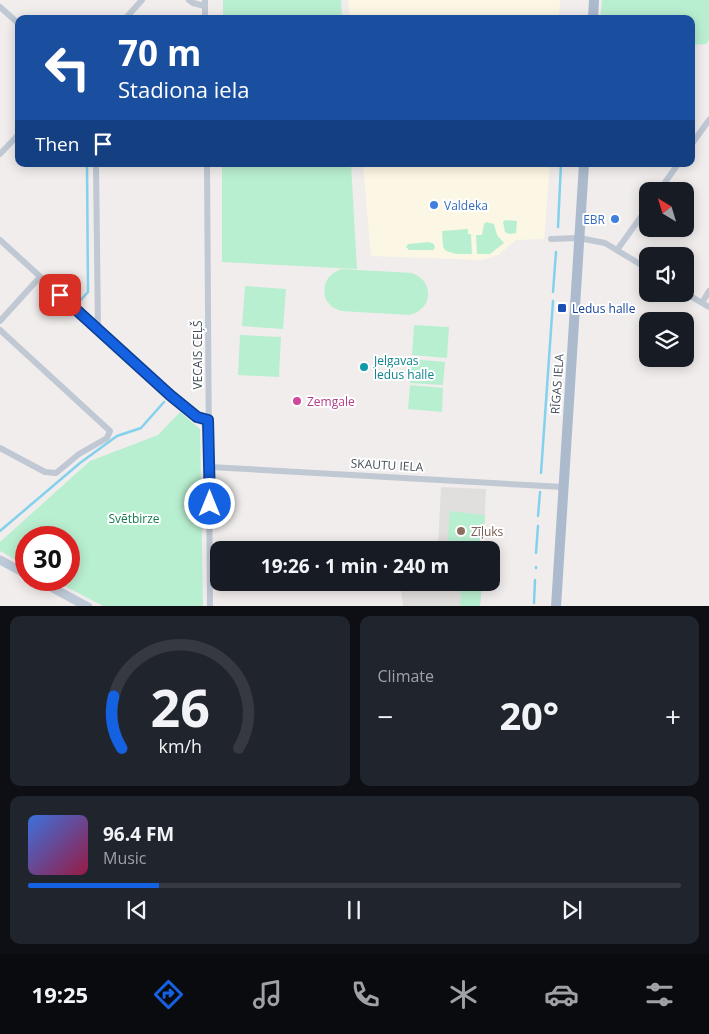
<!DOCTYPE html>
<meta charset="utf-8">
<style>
:root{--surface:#171b24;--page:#20242c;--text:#f1f3f6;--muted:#9ea1a6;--line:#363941;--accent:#1461e2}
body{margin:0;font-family:"Open Sans",sans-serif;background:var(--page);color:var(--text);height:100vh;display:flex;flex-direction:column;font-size:19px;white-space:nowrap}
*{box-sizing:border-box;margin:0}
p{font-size:16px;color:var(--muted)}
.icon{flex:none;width:28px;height:28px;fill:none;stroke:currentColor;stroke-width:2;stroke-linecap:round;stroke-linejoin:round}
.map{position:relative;height:606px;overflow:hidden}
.side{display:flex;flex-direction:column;gap:10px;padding:10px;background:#0d0f14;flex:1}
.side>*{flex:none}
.hud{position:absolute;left:15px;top:15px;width:680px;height:152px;border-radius:10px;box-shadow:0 2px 12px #0003;background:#1a4fa0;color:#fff;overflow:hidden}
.needle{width:32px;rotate:322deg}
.fabs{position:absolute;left:639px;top:182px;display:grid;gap:10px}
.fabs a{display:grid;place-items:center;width:55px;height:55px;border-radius:10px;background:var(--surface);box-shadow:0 2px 12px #0003;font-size:25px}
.speed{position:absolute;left:15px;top:526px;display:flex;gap:10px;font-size:25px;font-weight:700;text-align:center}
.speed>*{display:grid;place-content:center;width:65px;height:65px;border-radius:50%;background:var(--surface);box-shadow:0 2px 12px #0003;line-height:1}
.speed .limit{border:8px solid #d22;background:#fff;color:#111}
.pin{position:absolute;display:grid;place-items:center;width:42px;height:42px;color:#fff;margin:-21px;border-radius:10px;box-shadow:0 2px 8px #0006}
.me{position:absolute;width:55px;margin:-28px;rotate:0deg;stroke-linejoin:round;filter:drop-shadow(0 0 4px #0008)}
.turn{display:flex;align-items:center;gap:18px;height:105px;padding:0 20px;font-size:22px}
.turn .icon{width:65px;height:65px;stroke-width:2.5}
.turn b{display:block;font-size:35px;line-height:42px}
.then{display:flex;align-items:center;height:48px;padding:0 20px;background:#0003;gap:10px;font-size:19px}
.big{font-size:38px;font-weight:700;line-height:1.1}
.side .widget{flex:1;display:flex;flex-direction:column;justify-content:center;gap:8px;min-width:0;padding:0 18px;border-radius:10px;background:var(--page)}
.side .dial{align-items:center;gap:0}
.dial svg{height:130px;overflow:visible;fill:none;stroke:var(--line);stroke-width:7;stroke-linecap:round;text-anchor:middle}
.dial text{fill:var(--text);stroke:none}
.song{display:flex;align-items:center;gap:15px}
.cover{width:60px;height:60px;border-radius:8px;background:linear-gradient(135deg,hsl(220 70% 55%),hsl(340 70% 35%))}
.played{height:5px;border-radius:2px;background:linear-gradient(90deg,var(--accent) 20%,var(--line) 20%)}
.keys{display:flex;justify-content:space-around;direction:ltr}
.heat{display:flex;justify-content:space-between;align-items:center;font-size:28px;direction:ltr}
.side .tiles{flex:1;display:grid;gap:10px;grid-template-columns:1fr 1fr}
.widget:last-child{grid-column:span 2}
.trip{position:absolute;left:210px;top:541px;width:290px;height:50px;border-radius:10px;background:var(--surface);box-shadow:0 2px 12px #0003;font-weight:700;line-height:50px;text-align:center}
.dock{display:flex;height:80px;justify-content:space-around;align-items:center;background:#090b0e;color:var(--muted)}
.dock .icon{width:35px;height:35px}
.dock .on{color:var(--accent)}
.dock b{font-size:22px;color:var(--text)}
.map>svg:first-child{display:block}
.commercial{fill:#fcf7e4}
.education{fill:#e1dede}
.green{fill:#b9efd1}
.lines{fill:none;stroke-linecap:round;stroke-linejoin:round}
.stream{stroke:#84d1ee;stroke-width:2.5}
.street{stroke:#bfc8d3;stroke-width:6}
.secondary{stroke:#bec9d7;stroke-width:9}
.primary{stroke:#abbacd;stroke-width:10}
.route-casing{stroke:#0d3f93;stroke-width:12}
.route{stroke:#1461e2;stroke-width:9}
.shop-dot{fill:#3f7fe0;stroke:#fff;stroke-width:2}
.transit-dot{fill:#1a4fb4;stroke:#fff;stroke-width:2}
.culture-dot{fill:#0f9aa8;stroke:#fff;stroke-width:2}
.hotel-dot{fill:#d1479c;stroke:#fff;stroke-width:2}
.education-dot{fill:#8d6e63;stroke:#fff;stroke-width:2}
.labels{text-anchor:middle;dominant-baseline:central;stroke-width:4;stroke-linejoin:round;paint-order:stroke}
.shop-label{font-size:12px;fill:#366cbe;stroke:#fff;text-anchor:start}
.transit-label{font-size:12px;fill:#164399;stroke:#fff;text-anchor:start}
.street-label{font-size:12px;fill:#454f5a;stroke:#fff}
.culture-label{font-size:12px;fill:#0d838f;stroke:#fff;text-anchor:start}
.hotel-label{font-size:12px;fill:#b23c85;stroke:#fff;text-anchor:start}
.park-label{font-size:12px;fill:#147d4f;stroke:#fff}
.education-label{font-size:12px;fill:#785e54;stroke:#fff;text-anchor:start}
</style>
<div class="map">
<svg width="709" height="607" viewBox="0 0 709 607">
<rect width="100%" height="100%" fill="#f0edec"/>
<path class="commercial" d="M348,0H560L559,19H350Z
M363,164H550L544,239L516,240L498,255L483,260L371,256Z"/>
<path class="education" d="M441,487L486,489L483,550H404L438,547Z
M400,583H482L480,606H403Z"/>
<path class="green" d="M223,0H341L342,19H223Z
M602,0H709V40L706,44L691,45V19H600Z
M222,164H351L357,269L222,262Z
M505,220L517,221L516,233L509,234L505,232L503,222Z
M486,222L494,224L497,235L504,243L490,254H477L476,235H482L484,224Z
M468,229V234H471L472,254H456L446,251L443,247L442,231Z
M429,242L434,244L435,248L433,250H409L406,247L408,244Z
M342,269L412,273C435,281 433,310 409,315L341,311L332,307L326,300C321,285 328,273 342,269Z
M245,286L286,289L283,329L242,326Z
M414,325L449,327L447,358L412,355Z
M240,335L281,337L279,377L238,375Z
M412,359L445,362L443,385L410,383Z
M410,385L443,388L442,412L408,409Z
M180,412L200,429L203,606H103L53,580H69V538H26V566L0,551V542L90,461L158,435Z
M450,511L485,515L483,550H447Z
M462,583H482L480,606H460Z"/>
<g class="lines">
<path class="stream" d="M558,227L561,164
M553,292L556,252
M78,303L88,292L87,164
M541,473L553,301
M538,516L540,492
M0,531L80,463L117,436L141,428L164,402
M536,553L538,526
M536,568V567
M534,603L535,580"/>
<path class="street" d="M189,0L193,3L205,6
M0,7L19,24
M125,19L142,0
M205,19V0
M691,145L709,120
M0,154L19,134
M96,164L98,330
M207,164L210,607
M659,191L678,164
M551,239L579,238L605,243L648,269
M0,240L170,395L197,417L208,420
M617,250L648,207
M685,293L709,307
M702,303L709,291
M0,321L40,277
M0,330L110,431L107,438L79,454L56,473L45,472L0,448
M210,467L563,487"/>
<path class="secondary" d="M0,560L26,574
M38,580L88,607"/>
<path class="primary" d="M593,19L594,0
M556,607L584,164"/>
</g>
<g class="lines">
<defs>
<path id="route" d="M60,295L170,395L197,417L208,420L210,504"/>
</defs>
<use href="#route" class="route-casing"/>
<use href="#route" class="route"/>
</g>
<g class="shop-dot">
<circle cx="434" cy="205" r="5"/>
<circle cx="615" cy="219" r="5"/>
</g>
<rect class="transit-dot" x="557" y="303" width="10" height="10" rx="2.5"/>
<circle class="culture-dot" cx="364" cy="367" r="5"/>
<circle class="hotel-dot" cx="297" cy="401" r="5"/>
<circle class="education-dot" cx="461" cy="531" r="5"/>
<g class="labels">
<g class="shop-label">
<text x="444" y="205">Valdeka</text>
<text x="605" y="219" text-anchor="end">EBR</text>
</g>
<g class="transit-label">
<text x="572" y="308">Ledus halle</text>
</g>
<g class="street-label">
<text transform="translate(197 355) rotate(-90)">VECAIS CEĻŠ</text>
<text transform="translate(557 384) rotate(-86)">RĪGAS IELA</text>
<text transform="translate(387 465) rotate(3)">SKAUTU IELA</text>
</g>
<g class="culture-label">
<text x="374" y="360">Jelgavas<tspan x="374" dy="14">ledus halle</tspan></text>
</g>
<g class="hotel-label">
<text x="307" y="401">Zemgale</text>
</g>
<g class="park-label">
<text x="134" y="518">Svētbirze</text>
</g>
<g class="education-label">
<text x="471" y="531">Zīļuks</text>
</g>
</g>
</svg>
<div class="fabs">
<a><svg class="needle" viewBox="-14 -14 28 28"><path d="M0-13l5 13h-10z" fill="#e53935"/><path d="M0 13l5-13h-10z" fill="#9ea1a6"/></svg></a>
<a><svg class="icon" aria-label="sound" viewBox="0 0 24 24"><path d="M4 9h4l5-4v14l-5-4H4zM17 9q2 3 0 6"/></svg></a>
<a><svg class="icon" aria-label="layers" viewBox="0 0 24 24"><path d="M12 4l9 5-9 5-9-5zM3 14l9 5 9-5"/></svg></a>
</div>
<div class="speed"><div class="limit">30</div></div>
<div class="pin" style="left:60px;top:295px;background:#d93025"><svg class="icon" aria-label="arrive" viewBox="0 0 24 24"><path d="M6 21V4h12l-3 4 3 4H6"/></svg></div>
<svg class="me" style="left:210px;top:504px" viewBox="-20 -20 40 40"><circle r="17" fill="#1461e2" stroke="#fff" stroke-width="3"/><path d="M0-11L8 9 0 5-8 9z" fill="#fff"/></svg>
<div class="trip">19:26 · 1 min · 240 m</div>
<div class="hud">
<div class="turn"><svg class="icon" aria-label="left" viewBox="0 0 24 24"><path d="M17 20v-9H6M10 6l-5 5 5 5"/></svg><div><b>70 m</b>Stadiona iela</div></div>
<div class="then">Then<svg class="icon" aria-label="arrive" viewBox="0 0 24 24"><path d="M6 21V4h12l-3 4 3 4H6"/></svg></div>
</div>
</div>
<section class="side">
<div class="tiles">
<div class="widget dial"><svg viewBox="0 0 100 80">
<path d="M14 69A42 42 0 1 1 86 69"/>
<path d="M14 69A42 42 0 0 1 9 37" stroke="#1461e2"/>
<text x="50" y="56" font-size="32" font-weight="700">26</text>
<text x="50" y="72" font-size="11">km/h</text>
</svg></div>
<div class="widget"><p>Climate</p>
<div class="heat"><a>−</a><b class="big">20°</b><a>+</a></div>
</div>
<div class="widget">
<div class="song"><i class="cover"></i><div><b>96.4 FM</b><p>Music</p></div></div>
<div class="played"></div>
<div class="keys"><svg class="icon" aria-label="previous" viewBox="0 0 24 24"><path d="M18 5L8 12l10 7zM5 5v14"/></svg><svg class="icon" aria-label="pause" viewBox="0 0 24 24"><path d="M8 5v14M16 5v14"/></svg><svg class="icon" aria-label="next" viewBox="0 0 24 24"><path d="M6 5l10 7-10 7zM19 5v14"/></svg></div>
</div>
</div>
</section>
<nav class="dock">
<b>19:25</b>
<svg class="icon on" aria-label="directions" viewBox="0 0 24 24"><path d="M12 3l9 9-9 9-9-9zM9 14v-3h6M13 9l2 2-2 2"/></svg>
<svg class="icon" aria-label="music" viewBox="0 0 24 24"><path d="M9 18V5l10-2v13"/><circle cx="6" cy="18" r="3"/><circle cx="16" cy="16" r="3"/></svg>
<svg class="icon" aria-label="phone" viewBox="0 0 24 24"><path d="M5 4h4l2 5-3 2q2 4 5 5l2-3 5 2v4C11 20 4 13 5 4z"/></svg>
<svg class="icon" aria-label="climate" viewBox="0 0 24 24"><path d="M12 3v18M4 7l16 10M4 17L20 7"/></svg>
<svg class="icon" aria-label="car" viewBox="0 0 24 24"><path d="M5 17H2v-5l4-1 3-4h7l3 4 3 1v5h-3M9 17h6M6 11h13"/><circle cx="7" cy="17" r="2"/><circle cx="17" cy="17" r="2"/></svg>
<svg class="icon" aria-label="filters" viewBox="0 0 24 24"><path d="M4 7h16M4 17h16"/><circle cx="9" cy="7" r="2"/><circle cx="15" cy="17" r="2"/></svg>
</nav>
